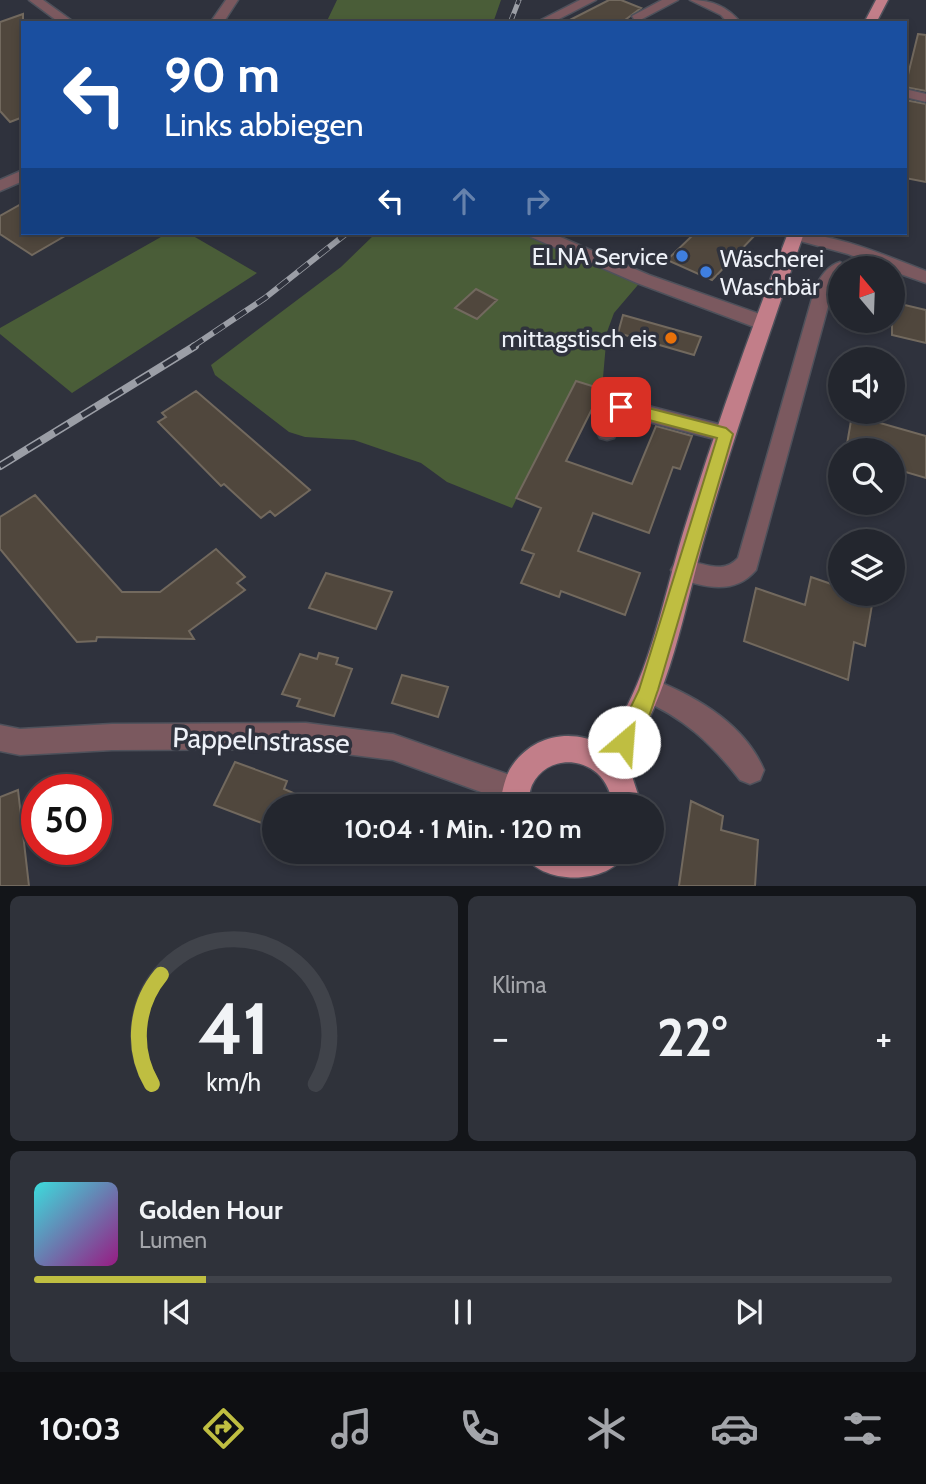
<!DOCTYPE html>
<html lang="de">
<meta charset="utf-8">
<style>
:root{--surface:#23262e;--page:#2f323a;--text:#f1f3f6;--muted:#a3a5aa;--line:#40434a;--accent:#bfbe41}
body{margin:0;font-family:Cabin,sans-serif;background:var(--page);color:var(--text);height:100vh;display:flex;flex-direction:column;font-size:26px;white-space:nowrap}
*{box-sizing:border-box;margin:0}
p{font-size:23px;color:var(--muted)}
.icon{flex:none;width:38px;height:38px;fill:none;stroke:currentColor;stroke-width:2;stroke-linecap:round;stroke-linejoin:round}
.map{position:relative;height:886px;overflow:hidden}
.side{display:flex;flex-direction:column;gap:10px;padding:10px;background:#131519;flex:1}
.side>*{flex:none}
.top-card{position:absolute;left:21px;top:21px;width:886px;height:214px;border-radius:0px;box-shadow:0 4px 10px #0003,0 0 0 2px var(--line);background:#1a4fa0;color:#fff;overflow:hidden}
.needle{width:46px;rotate:341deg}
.tools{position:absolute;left:828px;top:256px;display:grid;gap:14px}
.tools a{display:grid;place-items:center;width:77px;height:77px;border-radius:50%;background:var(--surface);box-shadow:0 4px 10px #0003,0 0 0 2px var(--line);font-size:35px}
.speed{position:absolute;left:21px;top:774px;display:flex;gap:14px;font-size:35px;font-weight:700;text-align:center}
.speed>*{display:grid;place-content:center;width:91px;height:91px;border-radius:50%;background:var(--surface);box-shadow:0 4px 10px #0003,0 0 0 2px var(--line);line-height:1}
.speed .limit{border:10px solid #d22;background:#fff;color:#111}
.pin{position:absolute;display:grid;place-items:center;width:60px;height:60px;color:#fff;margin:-30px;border-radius:14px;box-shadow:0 4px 10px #0006}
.me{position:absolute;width:77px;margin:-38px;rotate:27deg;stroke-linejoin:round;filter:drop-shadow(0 0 5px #0008)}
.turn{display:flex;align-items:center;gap:24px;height:147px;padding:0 28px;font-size:32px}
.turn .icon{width:91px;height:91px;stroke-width:2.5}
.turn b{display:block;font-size:49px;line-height:60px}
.lanes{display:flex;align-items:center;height:66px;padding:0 28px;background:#0003;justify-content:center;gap:35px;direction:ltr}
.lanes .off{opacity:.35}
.big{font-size:52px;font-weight:800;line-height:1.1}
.side .widget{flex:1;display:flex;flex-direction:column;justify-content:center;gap:10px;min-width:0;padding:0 24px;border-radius:10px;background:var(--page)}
.side .dial{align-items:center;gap:0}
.dial svg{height:182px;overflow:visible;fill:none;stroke:var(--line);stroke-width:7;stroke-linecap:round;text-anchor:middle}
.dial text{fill:var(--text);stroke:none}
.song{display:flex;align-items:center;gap:21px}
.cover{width:84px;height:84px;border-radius:10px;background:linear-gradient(135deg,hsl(180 70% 55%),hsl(310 70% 35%))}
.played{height:7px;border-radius:4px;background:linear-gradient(90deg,var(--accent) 20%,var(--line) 20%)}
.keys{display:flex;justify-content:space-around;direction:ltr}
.heat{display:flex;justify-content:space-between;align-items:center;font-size:38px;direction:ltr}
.side .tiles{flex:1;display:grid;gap:10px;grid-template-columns:1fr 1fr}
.widget:last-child{grid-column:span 2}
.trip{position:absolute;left:262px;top:794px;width:402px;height:70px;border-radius:35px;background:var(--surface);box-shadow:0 4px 10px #0003,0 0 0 2px var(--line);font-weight:800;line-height:70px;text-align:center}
.dock{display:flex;height:112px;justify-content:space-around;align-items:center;background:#0e0f12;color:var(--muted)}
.dock .icon{width:49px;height:49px}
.dock .selected{color:var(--accent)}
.dock b{font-size:32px;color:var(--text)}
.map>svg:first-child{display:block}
.green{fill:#4a5d38}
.building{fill:#50473d;stroke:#72695e;stroke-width:2}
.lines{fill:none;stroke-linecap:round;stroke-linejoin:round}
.minor-casing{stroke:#4e515b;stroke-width:3}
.major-casing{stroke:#4e515b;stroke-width:3}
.minor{fill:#7b595f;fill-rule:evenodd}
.major{fill:#c27e89;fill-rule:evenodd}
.rail-far2-casing{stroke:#9b9ea6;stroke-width:5}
.rail-far1-casing{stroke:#9b9ea6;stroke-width:6}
.rail-casing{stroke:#9b9ea6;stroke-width:8}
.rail-far2{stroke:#2f323d;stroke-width:3.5;stroke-dasharray:10;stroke-linecap:butt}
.rail-far1{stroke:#2f323d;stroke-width:4.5;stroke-dasharray:13;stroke-linecap:butt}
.rail{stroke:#2f323d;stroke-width:5;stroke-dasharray:16;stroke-linecap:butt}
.route{fill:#bfbe41;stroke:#7c7c2a;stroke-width:2}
.shop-dot{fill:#3f7fe0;stroke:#2f323d;stroke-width:2.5}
.food-dot{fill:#e8710a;stroke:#2f323d;stroke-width:2.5}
.labels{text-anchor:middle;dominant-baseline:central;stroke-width:7;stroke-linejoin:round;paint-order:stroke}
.poi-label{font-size:24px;fill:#eef1f8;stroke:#2f323d;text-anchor:end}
.near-street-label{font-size:28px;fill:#eef1f8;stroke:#2f323d}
</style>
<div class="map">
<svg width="926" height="886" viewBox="0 0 926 886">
<rect width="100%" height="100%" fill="#2f323d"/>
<path class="green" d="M337,0H501L493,23H326Z
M168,233H188L257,273L72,393L0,334V328Z
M376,233H558L551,238L643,279L614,313L607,332L602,389L576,381L512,508L447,482L421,463L354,440L305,437L289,432L215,375L211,365L341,267Z"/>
<path class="building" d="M609,0H621L641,8L621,23H564Z
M23,14V117L10,122L0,111V22Z
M918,34L926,35V91L905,87Z
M905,100L926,104V182L905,178Z
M23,203V233H70L32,255L0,234V216Z
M695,233H757L712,280L667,260Z
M476,289L497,300L477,319L455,308Z
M892,302L926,310V343L892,335Z
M623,315L701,337L694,355L618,333Z
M576,381L602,389L566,461L632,484L656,426L692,436L680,469L673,467L649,533L593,513L578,551L640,573L625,615L561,591L559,597L521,583L534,554L522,550L541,508L516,498Z
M196,391L255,442L310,490L275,516L270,511L261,518L224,484L221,486L158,422L166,417L162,413Z
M852,415L926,436V478L892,468V450H846Z
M35,495L122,592H160L216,549L245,577L237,583L245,590L189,631L194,639L97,637L96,641L77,642L0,549V517Z
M326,573L392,592L376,629L309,608Z
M811,577L840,587V593L872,605L865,646L854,642L848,680L744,641L756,588L805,605Z
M319,653L338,658L336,664L352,669L334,716L297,706L300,699L282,694L300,654L317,659Z
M402,675L448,687L438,717L392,703Z
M235,762L287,781L284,789L325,807H275L267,825L214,805Z
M18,790L29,886H0V797Z
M691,801L723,816L721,830L758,840L755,886H679Z"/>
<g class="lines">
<defs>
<path id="minor" d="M29,0H43L75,23H60Z
M226,0H238L223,23H210Z
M580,0H596L557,20L559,23H543L541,20Z
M662,0H678L642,19H634L632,16Z
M690,0C711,0 727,6 741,23H728L721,15Z
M905,89L926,94V102L905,97Z
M23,170V181L0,191V180Z
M529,233H551L649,275L771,318L773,323L771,328H757L637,283L531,237Z
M787,233C836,233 881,254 926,271V283L892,271V268H884L848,254L789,238Z
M840,262L849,268H840V278L833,288L756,570C734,596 703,587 675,577L671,570L675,563C696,555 719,579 738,558L815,288C820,277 827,266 840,262Z
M621,399L726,426L733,428L736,434L733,440L726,442L626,416L614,438L607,440L600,438L597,432L614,402Z
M649,678C694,695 744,723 764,770L760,780L750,784L740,780C711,743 683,717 640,699L636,690L640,681Z
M306,723L393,734L524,780L528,790L524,800L514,804L393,760L306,749L112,750L20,755L0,751V725L20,729L112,724Z"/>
<path id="major" d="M876,0H888L876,23H864Z
M788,233H804C770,332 735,432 706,532C683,610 672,696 623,762L631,773L642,807H614C611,794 607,782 597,773C576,755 544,760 532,785C529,792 529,800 527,807H499C502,794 504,780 510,769C530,736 570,727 603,745C649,684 661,605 683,533C714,432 750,332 788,233Z
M523,852H626C611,886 538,886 523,852Z"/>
</defs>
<use href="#minor" class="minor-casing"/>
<use href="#major" class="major-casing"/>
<use href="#minor" class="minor"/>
<use href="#major" class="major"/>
<defs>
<path id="rail-far2" d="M510,23L519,0"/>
<path id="rail-far1" d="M192,347L265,298L347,233"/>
<path id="rail" d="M0,466L195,346"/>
</defs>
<use href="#rail-far2" class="rail-far2-casing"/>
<use href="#rail-far1" class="rail-far1-casing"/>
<use href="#rail" class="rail-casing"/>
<use href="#rail-far2" class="rail-far2"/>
<use href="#rail-far1" class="rail-far1"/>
<use href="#rail" class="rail"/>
</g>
<path class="route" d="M621,401L726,428L733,434L658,690C651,708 644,744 624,752L617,749L614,742L639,690L717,438L615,411L613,407Z"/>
<g class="shop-dot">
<circle cx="682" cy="256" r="7"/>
<circle cx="706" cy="272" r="7"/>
</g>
<circle class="food-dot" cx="671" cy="338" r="7"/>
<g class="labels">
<g class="poi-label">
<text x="668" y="256">ELNA Service</text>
<text x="720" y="258" text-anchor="start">Wäscherei<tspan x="720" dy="28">Waschbär</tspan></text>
<text x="657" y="338">mittagstisch eis</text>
</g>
<g class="near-street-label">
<text transform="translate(261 740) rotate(2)">Pappelnstrasse</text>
</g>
</g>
</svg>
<div class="tools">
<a><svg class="needle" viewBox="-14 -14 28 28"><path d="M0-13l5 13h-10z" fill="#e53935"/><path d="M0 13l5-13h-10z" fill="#a3a5aa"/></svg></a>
<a><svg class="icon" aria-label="sound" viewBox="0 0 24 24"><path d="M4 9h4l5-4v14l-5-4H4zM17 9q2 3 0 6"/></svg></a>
<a><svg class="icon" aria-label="search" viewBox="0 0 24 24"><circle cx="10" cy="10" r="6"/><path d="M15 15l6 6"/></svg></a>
<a><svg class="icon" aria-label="layers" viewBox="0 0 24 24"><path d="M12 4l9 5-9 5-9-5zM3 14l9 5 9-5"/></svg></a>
</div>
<div class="speed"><div class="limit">50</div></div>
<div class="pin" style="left:621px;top:407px;background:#d93025"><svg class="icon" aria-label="arrive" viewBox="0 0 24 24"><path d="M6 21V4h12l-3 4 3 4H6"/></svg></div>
<svg class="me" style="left:624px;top:742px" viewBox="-20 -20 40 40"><circle r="19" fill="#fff"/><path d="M0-13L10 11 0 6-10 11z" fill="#bfbe41"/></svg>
<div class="trip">10:04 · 1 Min. · 120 m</div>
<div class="top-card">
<div class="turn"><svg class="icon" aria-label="left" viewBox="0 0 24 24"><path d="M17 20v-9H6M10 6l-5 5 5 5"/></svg><div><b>90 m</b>Links abbiegen</div></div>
<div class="lanes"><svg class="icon" aria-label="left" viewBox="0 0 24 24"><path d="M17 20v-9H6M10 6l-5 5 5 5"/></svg><svg class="icon off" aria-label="ahead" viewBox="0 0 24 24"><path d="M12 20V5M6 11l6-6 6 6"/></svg><svg class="icon off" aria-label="right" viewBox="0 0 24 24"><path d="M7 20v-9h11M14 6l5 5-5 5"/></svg></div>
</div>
</div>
<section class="side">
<div class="tiles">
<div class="widget dial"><svg viewBox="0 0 100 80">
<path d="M14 69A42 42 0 1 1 86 69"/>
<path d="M14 69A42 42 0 0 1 18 21" stroke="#bfbe41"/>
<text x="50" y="56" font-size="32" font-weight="700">41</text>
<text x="50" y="72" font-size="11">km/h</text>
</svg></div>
<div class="widget"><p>Klima</p>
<div class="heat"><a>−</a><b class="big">22°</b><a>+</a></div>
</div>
<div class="widget">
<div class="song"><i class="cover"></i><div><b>Golden Hour</b><p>Lumen</p></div></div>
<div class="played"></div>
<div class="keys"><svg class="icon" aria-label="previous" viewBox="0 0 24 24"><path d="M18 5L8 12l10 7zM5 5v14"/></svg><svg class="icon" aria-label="pause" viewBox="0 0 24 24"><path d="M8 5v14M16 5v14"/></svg><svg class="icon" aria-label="next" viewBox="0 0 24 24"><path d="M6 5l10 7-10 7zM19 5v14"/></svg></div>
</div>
</div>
</section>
<nav class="dock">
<b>10:03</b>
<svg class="icon selected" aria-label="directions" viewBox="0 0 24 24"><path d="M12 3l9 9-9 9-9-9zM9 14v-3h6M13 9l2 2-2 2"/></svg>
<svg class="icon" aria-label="music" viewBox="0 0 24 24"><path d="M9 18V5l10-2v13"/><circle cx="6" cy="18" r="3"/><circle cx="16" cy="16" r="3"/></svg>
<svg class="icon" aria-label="phone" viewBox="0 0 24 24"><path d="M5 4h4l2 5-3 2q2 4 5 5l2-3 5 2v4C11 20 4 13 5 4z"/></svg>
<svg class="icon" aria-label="climate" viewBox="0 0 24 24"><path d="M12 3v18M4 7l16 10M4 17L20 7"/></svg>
<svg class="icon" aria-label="car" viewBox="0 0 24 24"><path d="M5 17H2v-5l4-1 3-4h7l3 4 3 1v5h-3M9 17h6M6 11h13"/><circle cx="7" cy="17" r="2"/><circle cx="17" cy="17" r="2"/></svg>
<svg class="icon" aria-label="filters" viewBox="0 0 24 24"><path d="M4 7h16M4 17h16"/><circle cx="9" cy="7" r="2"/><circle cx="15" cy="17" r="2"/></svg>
</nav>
